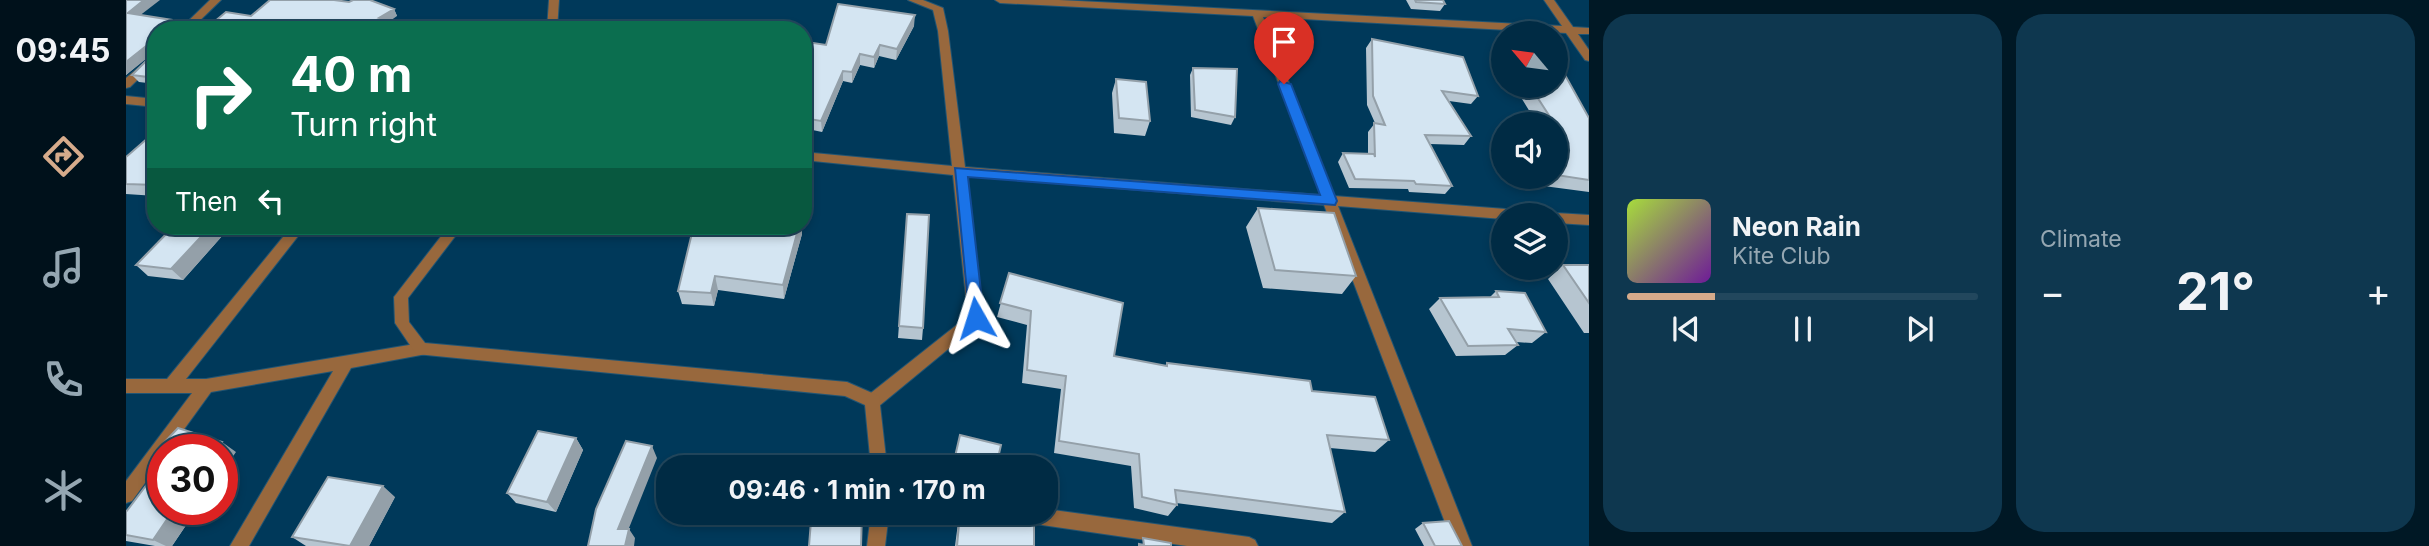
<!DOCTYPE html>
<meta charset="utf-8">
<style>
:root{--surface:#002b44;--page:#0e374f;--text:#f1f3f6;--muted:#95a7b2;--line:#22475d;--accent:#d6ab8b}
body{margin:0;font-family:Inter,sans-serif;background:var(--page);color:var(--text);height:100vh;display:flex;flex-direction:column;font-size:26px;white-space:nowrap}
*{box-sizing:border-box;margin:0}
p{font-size:23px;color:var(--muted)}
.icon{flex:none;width:38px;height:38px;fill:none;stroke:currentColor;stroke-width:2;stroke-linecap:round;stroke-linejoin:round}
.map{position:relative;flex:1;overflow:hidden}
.panel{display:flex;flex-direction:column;gap:14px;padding:14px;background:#001825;width:840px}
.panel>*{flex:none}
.top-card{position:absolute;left:21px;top:21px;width:665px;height:214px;border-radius:28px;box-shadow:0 4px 10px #0003,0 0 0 2px var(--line);background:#0b6e4f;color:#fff;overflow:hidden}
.needle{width:46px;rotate:299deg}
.buttons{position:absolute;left:1365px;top:21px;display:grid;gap:14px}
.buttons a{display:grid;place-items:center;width:77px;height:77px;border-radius:50%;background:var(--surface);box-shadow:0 4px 10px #0003,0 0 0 2px var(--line);font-size:35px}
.speed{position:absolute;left:21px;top:434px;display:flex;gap:14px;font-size:35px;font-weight:700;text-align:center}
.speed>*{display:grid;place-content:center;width:91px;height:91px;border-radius:50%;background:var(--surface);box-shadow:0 4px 10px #0003,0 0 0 2px var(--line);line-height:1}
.speed .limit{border:10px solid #d22;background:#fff;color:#111}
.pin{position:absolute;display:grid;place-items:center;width:60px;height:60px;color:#fff;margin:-72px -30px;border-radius:50% 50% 50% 0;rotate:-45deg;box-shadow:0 0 7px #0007}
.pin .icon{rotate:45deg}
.me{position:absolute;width:77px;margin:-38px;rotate:354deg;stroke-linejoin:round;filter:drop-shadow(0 0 5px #0008)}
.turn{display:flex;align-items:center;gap:24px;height:147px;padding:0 28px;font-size:32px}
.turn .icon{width:91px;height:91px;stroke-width:2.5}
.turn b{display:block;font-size:49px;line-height:60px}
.then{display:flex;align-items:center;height:66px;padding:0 28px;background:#0003;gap:14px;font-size:26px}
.big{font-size:52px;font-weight:700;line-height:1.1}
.panel .widget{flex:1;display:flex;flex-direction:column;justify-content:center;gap:10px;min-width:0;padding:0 24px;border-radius:28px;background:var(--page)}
.song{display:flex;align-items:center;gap:21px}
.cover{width:84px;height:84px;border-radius:10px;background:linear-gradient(135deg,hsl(80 70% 55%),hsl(280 70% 35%))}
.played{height:7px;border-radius:4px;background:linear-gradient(90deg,var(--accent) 25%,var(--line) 25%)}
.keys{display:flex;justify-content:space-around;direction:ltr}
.heat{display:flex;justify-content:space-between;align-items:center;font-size:38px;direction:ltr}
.panel .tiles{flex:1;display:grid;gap:14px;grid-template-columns:repeat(2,1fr)}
.trip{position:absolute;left:530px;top:455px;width:402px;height:70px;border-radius:28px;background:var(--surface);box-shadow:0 4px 10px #0003,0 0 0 2px var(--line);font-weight:700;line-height:70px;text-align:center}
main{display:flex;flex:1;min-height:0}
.menu{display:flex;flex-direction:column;width:126px;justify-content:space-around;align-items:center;background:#00111b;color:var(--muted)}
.menu .icon{width:49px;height:49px}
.menu .active{color:var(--accent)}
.menu b{font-size:32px;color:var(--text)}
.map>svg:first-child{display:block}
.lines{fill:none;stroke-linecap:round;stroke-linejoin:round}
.minor-casing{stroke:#215574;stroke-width:2}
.tertiary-casing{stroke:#215574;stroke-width:2}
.minor{fill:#98683d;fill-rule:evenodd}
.tertiary{fill:#98683d;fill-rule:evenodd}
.wall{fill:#b6c5d0}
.shaded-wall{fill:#94a0a9}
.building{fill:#d4e5f2;stroke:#94a0a9;stroke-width:2}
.route{fill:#1a73e8;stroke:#114b97;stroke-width:2}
</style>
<main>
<nav class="menu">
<b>09:45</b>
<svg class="icon active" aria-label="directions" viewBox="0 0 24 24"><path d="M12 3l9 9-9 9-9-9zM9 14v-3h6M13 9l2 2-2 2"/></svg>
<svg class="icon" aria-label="music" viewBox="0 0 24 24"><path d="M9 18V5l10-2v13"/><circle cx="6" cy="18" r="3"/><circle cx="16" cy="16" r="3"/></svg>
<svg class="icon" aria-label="phone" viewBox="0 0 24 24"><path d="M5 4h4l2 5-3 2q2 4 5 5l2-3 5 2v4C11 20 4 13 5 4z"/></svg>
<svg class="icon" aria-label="climate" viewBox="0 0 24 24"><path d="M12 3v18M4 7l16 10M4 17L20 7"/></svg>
</nav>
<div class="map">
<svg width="1463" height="546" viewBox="0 0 1463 546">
<rect width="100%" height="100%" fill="#00395a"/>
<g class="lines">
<defs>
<path id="minor" d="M84,0H95L64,30H53Z
M782,0H797L817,8L822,31L839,167L1195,195L1127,16L874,3L869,0H933L1436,26L1418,0H1428L1447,27L1463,28V34H1452L1463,50V61L1459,60L1440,33L1137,17L1208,196L1393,210L1400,215H1377V219L1212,206L1346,546H1328L1198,205L840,176L857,318L855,322L753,406L747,408L741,406L739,401L741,396L842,316L827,175L677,160V152L826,166L812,31L807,10Z
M30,53V62L4,87L0,88V78Z
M0,96L30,99V107L0,104Z
M1430,213L1463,215V225L1430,223V215H1425Z
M166,226H180L60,379H80L295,343L300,344L303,349L300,354L295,355L225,368L123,546H104L207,371L85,392L43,450H37V458L6,501L0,503V481L66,393H0V379H41Z
M920,509L1123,537L1129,540L1132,546H1061L889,521L883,519L880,513H920Z"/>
<path id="tertiary" d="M423,0H433L431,30H421Z
M323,226H337L282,298L283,322L299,343L721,382L753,396L761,467H745L739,405L719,396L290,354L269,323L268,297Z
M745,513H763L759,546H741Z"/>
</defs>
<use href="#minor" class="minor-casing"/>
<use href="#tertiary" class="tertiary-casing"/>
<use href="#minor" class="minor"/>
<use href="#tertiary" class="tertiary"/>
</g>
<path class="wall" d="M0,0L15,15L49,25L82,27L125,16L268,9L271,16L30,30V84L13,82L6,75L25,56V54L0,75Z
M1280,0H1317L1319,4L1314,11L1285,9Z
M788,26L770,60L753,56L748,68L734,65L726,83L717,81L696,132L677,128V50Z
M1246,39L1352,96L1345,104L1323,101L1345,136L1338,145L1304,144L1326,186L1319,194L1283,192L1282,189L1223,188L1212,162L1217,153L1242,154V132L1249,123L1241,105L1240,48Z
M1067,68L1109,117L1105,125L1065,117L1064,75Z
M990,79L1024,121L1019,136L988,133L986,93Z
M1388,86H1430L1463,118V192L1410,185L1407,177H1430V124L1407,117Z
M1397,116L1400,124H1390Z
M30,131V196L0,194V157Z
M1132,208L1230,276L1216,294L1137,288L1120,227Z
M781,214L797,328L796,340L772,338Z
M48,226H105L57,280L22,276L10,265Z
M569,226H676V234L658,299L592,290L588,306L556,304L552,291Z
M1437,265H1463V333H1458L1422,279Z
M883,273L988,356L1039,366L1041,363L1186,391L1263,440L1249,452L1204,448L1219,512L1206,523L1050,503L1051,505L1042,516L1008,508L1005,466L928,453L935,389L896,383L901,325L871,317Z
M1370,291L1420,332L1406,343L1390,342L1392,345L1379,355L1330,356L1303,309L1314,298L1364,297Z
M834,435L870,467L827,466Z
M450,438L457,450L430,512L390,503L381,493Z
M269,497L243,546H180L166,537Z
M37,509H71L46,546H29L0,541V512Z
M834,513L873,519L875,515L908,546H829L832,523Z
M1297,523L1336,546H1298L1289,529Z"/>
<path class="shaded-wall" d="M18,0H34L8,20L2,13Z
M268,9L271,16L257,26L253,18Z
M789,15L788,26L770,60L771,49Z
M24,43L30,51L0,75V62Z
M754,45L753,56L748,68V57Z
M734,54V65L726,83V72Z
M717,71V81L696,132L695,121Z
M85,226H105L57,280L45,269Z
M673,226H676V234L658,299L657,285Z
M589,276L592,290L588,306L585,293Z
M450,438L457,450L430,512L421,502Z
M96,442L110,452L96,472V450H90Z
M526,446L531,458L499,538L492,529Z
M257,486L269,497L243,546H224Z
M48,509H71L46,546H40L27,540Z
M503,529L509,538L508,546H499Z"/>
<path class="building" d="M0,0H18L2,13L46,20L47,25L61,23L82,27L100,12L125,16L144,0H208L223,2L227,0H244L268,9L253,18L295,30H30V78L6,75L25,56L24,43L0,62Z
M1289,0H1317L1319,4L1290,2Z
M712,4L789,15L771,49L754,45L748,57L734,54L726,72L717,71L695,121L677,118V50L681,42L700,45Z
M1246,39L1337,57L1352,96L1316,91L1345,136L1299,135L1326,186L1290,184L1288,181L1229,179L1217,153L1248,154L1249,157L1248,123L1259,125L1247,96Z
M1067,68L1111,69L1109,117L1069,110Z
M1430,75H1439L1463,118V180L1430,175V124H1400L1397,116L1426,120L1404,86H1430Z
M990,79L1020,82L1024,121L993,118Z
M30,131V185L0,184V157Z
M1132,208L1208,213L1230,276L1149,270Z
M781,214L803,215L797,328L773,326Z
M48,226H85L45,269L10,265Z
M569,226H673L657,285L589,276L585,293L552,291L566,233Z
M1437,265H1463V303Z
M883,273L997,303L988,356L1041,366V363L1184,381L1186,391L1249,397L1263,440L1201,435L1219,512L1049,490L1051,505L1016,497L1013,454L933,441L940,376L901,370L905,311L874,303Z
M1370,291L1399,293L1420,332L1382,329L1392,345L1342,346L1314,298L1373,297Z
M52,428L96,442L90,450H37V451L32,449Z
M412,431L450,438L421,502L381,493Z
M834,435L875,445L870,467H853L828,461Z
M500,441L526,446L492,529H503L499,546H462L470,509Z
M37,463V509H48L27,540L0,535V512Z
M202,477L257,486L224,546L166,537Z
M708,513H736L735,546H683L685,521H708Z
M834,513L874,519L875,515L908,520V546H831Z
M1323,521L1336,546H1309L1297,523Z
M1017,538L1045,543V546H1013V544L1018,545Z"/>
<path class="route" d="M1154,81L1165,84L1211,201L1209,205L842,177L858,318L856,323H844L829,168L1194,195L1152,84Z"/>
</svg>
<div class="buttons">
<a><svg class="needle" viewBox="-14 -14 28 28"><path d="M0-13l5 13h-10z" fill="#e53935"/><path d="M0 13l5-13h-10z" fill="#95a7b2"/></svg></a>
<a><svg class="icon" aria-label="sound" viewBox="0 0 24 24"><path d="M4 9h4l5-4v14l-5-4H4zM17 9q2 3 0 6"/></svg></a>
<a><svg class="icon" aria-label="layers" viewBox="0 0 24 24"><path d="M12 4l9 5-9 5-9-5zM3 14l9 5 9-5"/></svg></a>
</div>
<div class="speed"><div class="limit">30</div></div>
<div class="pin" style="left:1158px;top:84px;background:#d93025"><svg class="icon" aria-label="arrive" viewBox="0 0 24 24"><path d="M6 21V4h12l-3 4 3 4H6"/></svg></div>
<svg class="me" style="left:850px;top:318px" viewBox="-20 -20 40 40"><path d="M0-17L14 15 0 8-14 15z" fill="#1a73e8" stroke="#fff" stroke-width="4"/></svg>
<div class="trip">09:46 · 1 min · 170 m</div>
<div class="top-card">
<div class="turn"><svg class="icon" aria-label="right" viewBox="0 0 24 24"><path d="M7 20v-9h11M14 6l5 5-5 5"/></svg><div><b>40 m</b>Turn right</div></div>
<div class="then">Then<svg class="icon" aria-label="left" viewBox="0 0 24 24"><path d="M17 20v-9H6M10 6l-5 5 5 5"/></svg></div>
</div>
</div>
<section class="panel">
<div class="tiles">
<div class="widget">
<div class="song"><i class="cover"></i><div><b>Neon Rain</b><p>Kite Club</p></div></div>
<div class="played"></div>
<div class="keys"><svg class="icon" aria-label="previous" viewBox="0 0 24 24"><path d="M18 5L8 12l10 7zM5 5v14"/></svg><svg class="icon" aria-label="pause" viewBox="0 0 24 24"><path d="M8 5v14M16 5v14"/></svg><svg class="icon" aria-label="next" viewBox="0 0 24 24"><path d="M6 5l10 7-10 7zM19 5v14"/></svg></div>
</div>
<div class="widget"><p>Climate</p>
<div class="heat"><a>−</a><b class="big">21°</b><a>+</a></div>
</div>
</div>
</section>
</main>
